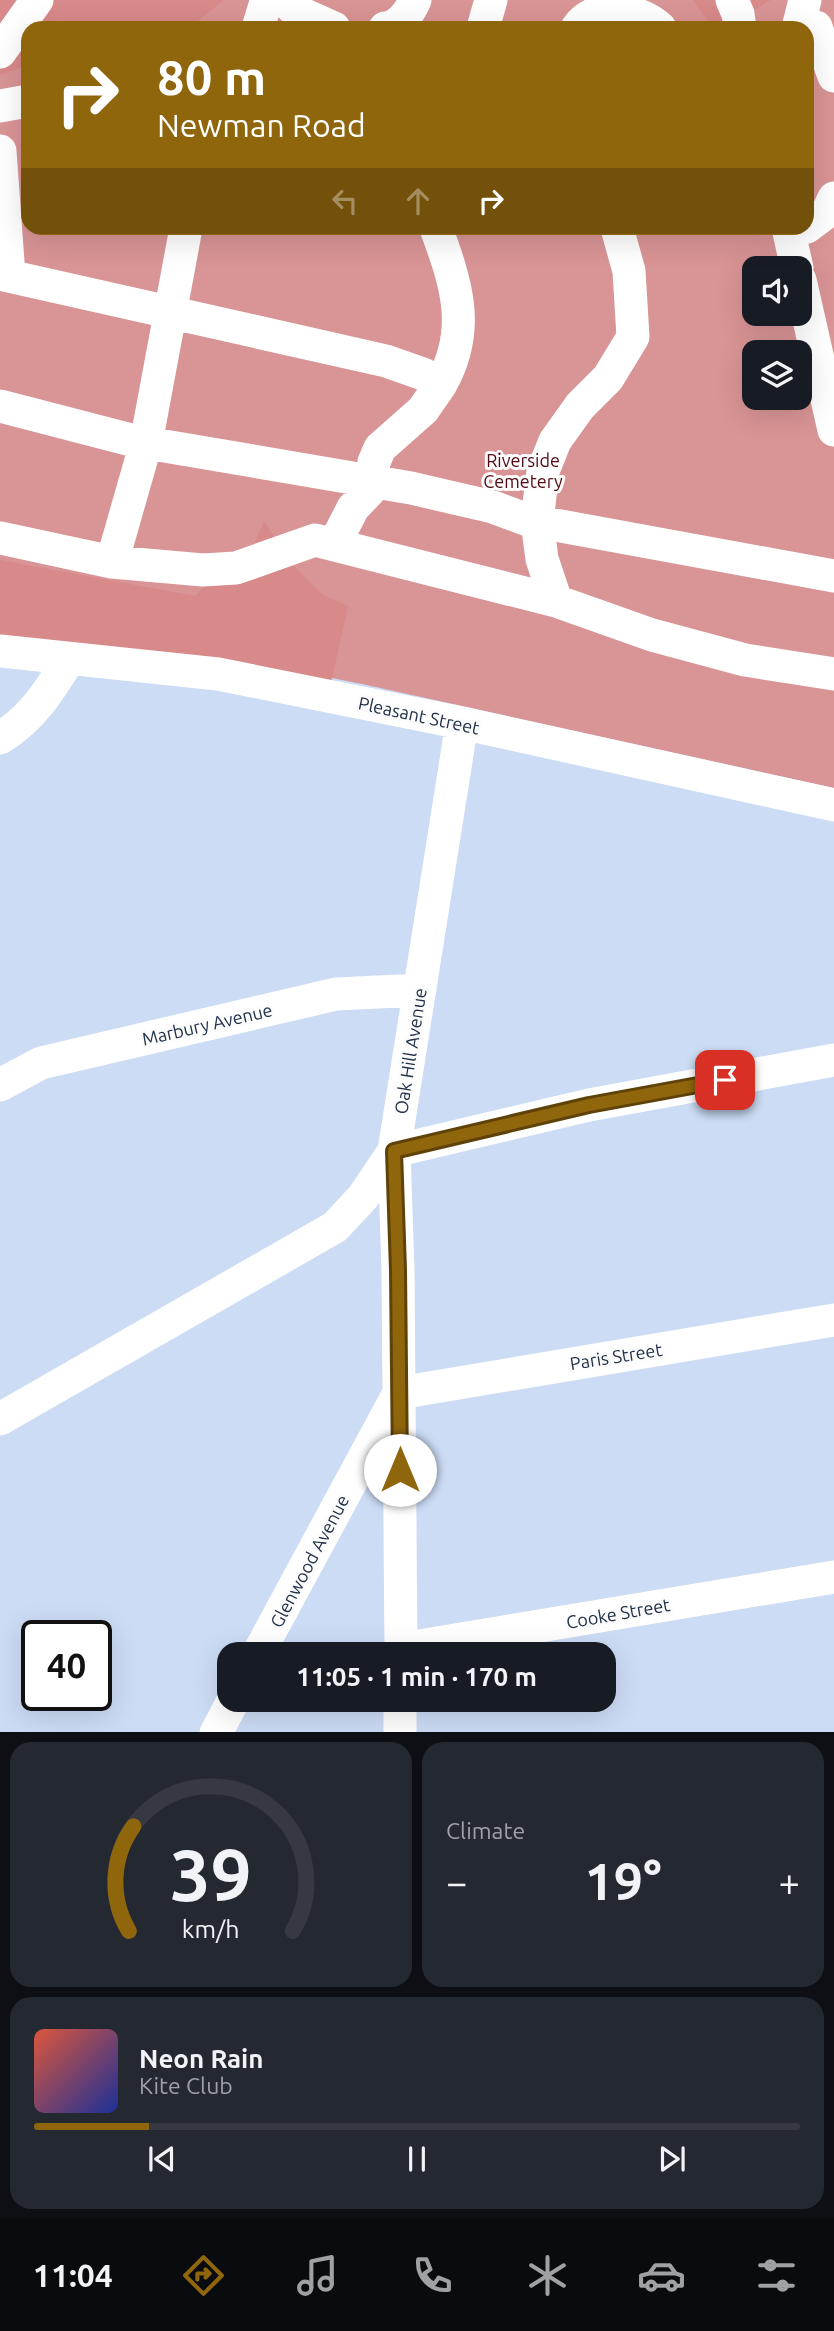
<!DOCTYPE html>
<meta charset="utf-8">
<style>
:root{--surface:#171b24;--page:#242831;--text:#f1f3f6;--muted:#9ea1a6;--line:#363941;--accent:#90660d}
body{margin:0;font-family:Ubuntu,sans-serif;background:var(--page);color:var(--text);height:100vh;display:flex;flex-direction:column;font-size:26px;white-space:nowrap}
*{box-sizing:border-box;margin:0}
p{font-size:23px;color:var(--muted)}
.icon{flex:none;width:38px;height:38px;fill:none;stroke:currentColor;stroke-width:2;stroke-linecap:round;stroke-linejoin:round}
.map{position:relative;height:1732px;overflow:hidden}
.details{display:flex;flex-direction:column;gap:10px;padding:10px;background:#0d0f14;flex:1}
.details>*{flex:none}
.hud{position:absolute;left:21px;top:21px;width:793px;height:214px;border-radius:21px;box-shadow:0 7px 28px #0002;background:#90660d;color:#fff;overflow:hidden}
.buttons{position:absolute;left:742px;top:256px;display:grid;gap:14px}
.buttons a{display:grid;place-items:center;width:70px;height:70px;border-radius:14px;background:var(--surface);box-shadow:0 7px 28px #0002;font-size:35px}
.speed{position:absolute;left:21px;top:1620px;display:flex;gap:14px;font-size:35px;font-weight:700;text-align:center}
.speed>*{display:grid;place-content:center;width:91px;height:91px;border-radius:50%;background:var(--surface);box-shadow:0 7px 28px #0002;line-height:1}
.speed .limit{border:4px solid #111;border-radius:10px;background:#fff;color:#111}
.pin{position:absolute;display:grid;place-items:center;width:60px;height:60px;color:#fff;margin:-30px;border-radius:14px;box-shadow:0 4px 10px #0006}
.me{position:absolute;width:77px;margin:-38px;rotate:0deg;stroke-linejoin:round;filter:drop-shadow(0 0 5px #0008)}
.turn{display:flex;align-items:center;gap:24px;height:147px;padding:0 21px;font-size:32px}
.turn .icon{width:91px;height:91px;stroke-width:2.5}
.turn b{display:block;font-size:49px;line-height:60px}
.lanes{display:flex;align-items:center;height:66px;padding:0 21px;background:#0003;justify-content:center;gap:35px;direction:ltr}
.lanes .off{opacity:.35}
.big{font-size:52px;font-weight:600;line-height:1.1}
.details .tile{flex:1;display:flex;flex-direction:column;justify-content:center;gap:10px;min-width:0;padding:0 24px;border-radius:21px;background:var(--page)}
.details .dial{align-items:center;gap:0}
.dial svg{height:182px;overflow:visible;fill:none;stroke:var(--line);stroke-width:7;stroke-linecap:round;text-anchor:middle}
.dial text{fill:var(--text);stroke:none}
.song{display:flex;align-items:center;gap:21px}
.cover{width:84px;height:84px;border-radius:10px;background:linear-gradient(135deg,hsl(10 70% 55%),hsl(230 70% 35%))}
.played{height:7px;border-radius:4px;background:linear-gradient(90deg,var(--accent) 15%,var(--line) 15%)}
.keys{display:flex;justify-content:space-around;direction:ltr}
.heat{display:flex;justify-content:space-between;align-items:center;font-size:38px;direction:ltr}
.details .tiles{flex:1;display:grid;gap:10px;grid-template-columns:1fr 1fr}
.tile:last-child{grid-column:span 2}
.trip{position:absolute;left:217px;top:1642px;width:399px;height:70px;border-radius:21px;background:var(--surface);box-shadow:0 7px 28px #0002;font-weight:600;line-height:70px;text-align:center}
.menu{display:flex;height:112px;justify-content:space-around;align-items:center;background:#090b0e;color:var(--muted)}
.menu .icon{width:49px;height:49px}
.menu .active{color:var(--accent)}
.menu b{font-size:32px;color:var(--text)}
.map>svg:first-child{display:block}
.green{fill:#d99495;fill-rule:evenodd}
.forest{fill:#d8898a}
.lines{fill:none;stroke-linecap:round;stroke-linejoin:round}
.minor{stroke:#fff;stroke-width:33}
.route-casing{stroke:#5e4208;stroke-width:18}
.route{stroke:#90660d;stroke-width:12}
.labels{text-anchor:middle;dominant-baseline:central;stroke-width:6;stroke-linejoin:round;paint-order:stroke}
.park-label{font-size:18px;fill:#520a15;stroke:#fcfcfc}
.street-label{font-size:18px;fill:#213149;stroke:#fcfcfc}
</style>
<div class="map">
<svg width="834" height="1733" viewBox="0 0 834 1733">
<rect width="100%" height="100%" fill="#ccdcf5"/>
<path class="green" d="M0,0H834V788L362,684L206,653L0,636ZM28,28H807V228H28ZM754,268H800V313H754ZM754,352H800V397H754Z"/>
<path class="forest" d="M0,0H224L189,28H28V65L0,75Z
M693,0H771L724,28H713Z
M264,521L291,563L323,595L348,606L330,687L0,644V560L195,596L204,586L253,547Z"/>
<g class="lines">
<path class="minor" d="M284,0L296,11L334,28
M732,0L738,14L740,28
M258,28L265,5L272,0
M385,28C399,27 410,12 415,0
M483,28L491,0
M577,28C596,0 639,9 660,28
M798,28L805,0
M805,28L816,27L834,76
M0,52L37,0
M0,106L28,101
M0,151L9,276
M807,227L828,211L834,198
M436,228C456,283 472,329 441,384
M788,228L797,268
M0,274L386,361L423,374L441,384L423,410L380,448L374,462L371,489L353,508L335,543
M800,280L834,430
M0,406L135,441L411,488L493,507L528,520L834,576
M0,538L112,562L203,570L236,568L315,540L556,601L652,635L745,660L834,674
M112,562L146,443L186,228
M556,601L542,559L537,521L543,471L555,441L580,406L608,378L633,337L629,271L617,228
M0,651L218,674L462,723L834,805
M0,738C32,719 50,690 69,659
M0,1085L41,1063L336,994L420,990
M394,1151L398,1270L401,1654
M394,1151L589,1105L834,1060
M0,1419L335,1227L363,1197L394,1151L462,723
M401,1649L834,1577
M258,1654L399,1393L834,1320
M216,1733L234,1699
M400,1733V1699"/>
</g>
<g class="lines">
<defs>
<path id="route" d="M400,1470L398,1270L394,1151L589,1105L725,1080"/>
</defs>
<use href="#route" class="route-casing"/>
<use href="#route" class="route"/>
</g>
<g class="labels">
<g class="park-label">
<text x="523" y="460">Riverside<tspan x="523" dy="21">Cemetery</tspan></text>
</g>
<g class="street-label">
<text transform="translate(419 715) rotate(12)">Pleasant Street</text>
<text transform="translate(207 1024) rotate(-13)">Marbury Avenue</text>
<text transform="translate(410 1051) rotate(-81)">Oak Hill Avenue</text>
<text transform="translate(616 1356) rotate(-9)">Paris Street</text>
<text transform="translate(309 1561) rotate(-62)">Glenwood Avenue</text>
<text transform="translate(618 1613) rotate(-10)">Cooke Street</text>
</g>
</g>
</svg>
<div class="buttons">
<a><svg class="icon" aria-label="sound" viewBox="0 0 24 24"><path d="M4 9h4l5-4v14l-5-4H4zM17 9q2 3 0 6"/></svg></a>
<a><svg class="icon" aria-label="layers" viewBox="0 0 24 24"><path d="M12 4l9 5-9 5-9-5zM3 14l9 5 9-5"/></svg></a>
</div>
<div class="speed"><div class="limit">40</div></div>
<div class="pin" style="left:725px;top:1080px;background:#d93025"><svg class="icon" aria-label="arrive" viewBox="0 0 24 24"><path d="M6 21V4h12l-3 4 3 4H6"/></svg></div>
<svg class="me" style="left:400px;top:1470px" viewBox="-20 -20 40 40"><circle r="19" fill="#fff"/><path d="M0-13L10 11 0 6-10 11z" fill="#90660d"/></svg>
<div class="trip">11:05 · 1 min · 170 m</div>
<div class="hud">
<div class="turn"><svg class="icon" aria-label="right" viewBox="0 0 24 24"><path d="M7 20v-9h11M14 6l5 5-5 5"/></svg><div><b>80 m</b>Newman Road</div></div>
<div class="lanes"><svg class="icon off" aria-label="left" viewBox="0 0 24 24"><path d="M17 20v-9H6M10 6l-5 5 5 5"/></svg><svg class="icon off" aria-label="ahead" viewBox="0 0 24 24"><path d="M12 20V5M6 11l6-6 6 6"/></svg><svg class="icon" aria-label="right" viewBox="0 0 24 24"><path d="M7 20v-9h11M14 6l5 5-5 5"/></svg></div>
</div>
</div>
<section class="details">
<div class="tiles">
<div class="tile dial"><svg viewBox="0 0 100 80">
<path d="M14 69A42 42 0 1 1 86 69"/>
<path d="M14 69A42 42 0 0 1 16 23" stroke="#90660d"/>
<text x="50" y="56" font-size="32" font-weight="700">39</text>
<text x="50" y="72" font-size="11">km/h</text>
</svg></div>
<div class="tile"><p>Climate</p>
<div class="heat"><a>−</a><b class="big">19°</b><a>+</a></div>
</div>
<div class="tile">
<div class="song"><i class="cover"></i><div><b>Neon Rain</b><p>Kite Club</p></div></div>
<div class="played"></div>
<div class="keys"><svg class="icon" aria-label="previous" viewBox="0 0 24 24"><path d="M18 5L8 12l10 7zM5 5v14"/></svg><svg class="icon" aria-label="pause" viewBox="0 0 24 24"><path d="M8 5v14M16 5v14"/></svg><svg class="icon" aria-label="next" viewBox="0 0 24 24"><path d="M6 5l10 7-10 7zM19 5v14"/></svg></div>
</div>
</div>
</section>
<nav class="menu">
<b>11:04</b>
<svg class="icon active" aria-label="directions" viewBox="0 0 24 24"><path d="M12 3l9 9-9 9-9-9zM9 14v-3h6M13 9l2 2-2 2"/></svg>
<svg class="icon" aria-label="music" viewBox="0 0 24 24"><path d="M9 18V5l10-2v13"/><circle cx="6" cy="18" r="3"/><circle cx="16" cy="16" r="3"/></svg>
<svg class="icon" aria-label="phone" viewBox="0 0 24 24"><path d="M5 4h4l2 5-3 2q2 4 5 5l2-3 5 2v4C11 20 4 13 5 4z"/></svg>
<svg class="icon" aria-label="climate" viewBox="0 0 24 24"><path d="M12 3v18M4 7l16 10M4 17L20 7"/></svg>
<svg class="icon" aria-label="car" viewBox="0 0 24 24"><path d="M5 17H2v-5l4-1 3-4h7l3 4 3 1v5h-3M9 17h6M6 11h13"/><circle cx="7" cy="17" r="2"/><circle cx="17" cy="17" r="2"/></svg>
<svg class="icon" aria-label="filters" viewBox="0 0 24 24"><path d="M4 7h16M4 17h16"/><circle cx="9" cy="7" r="2"/><circle cx="15" cy="17" r="2"/></svg>
</nav>
